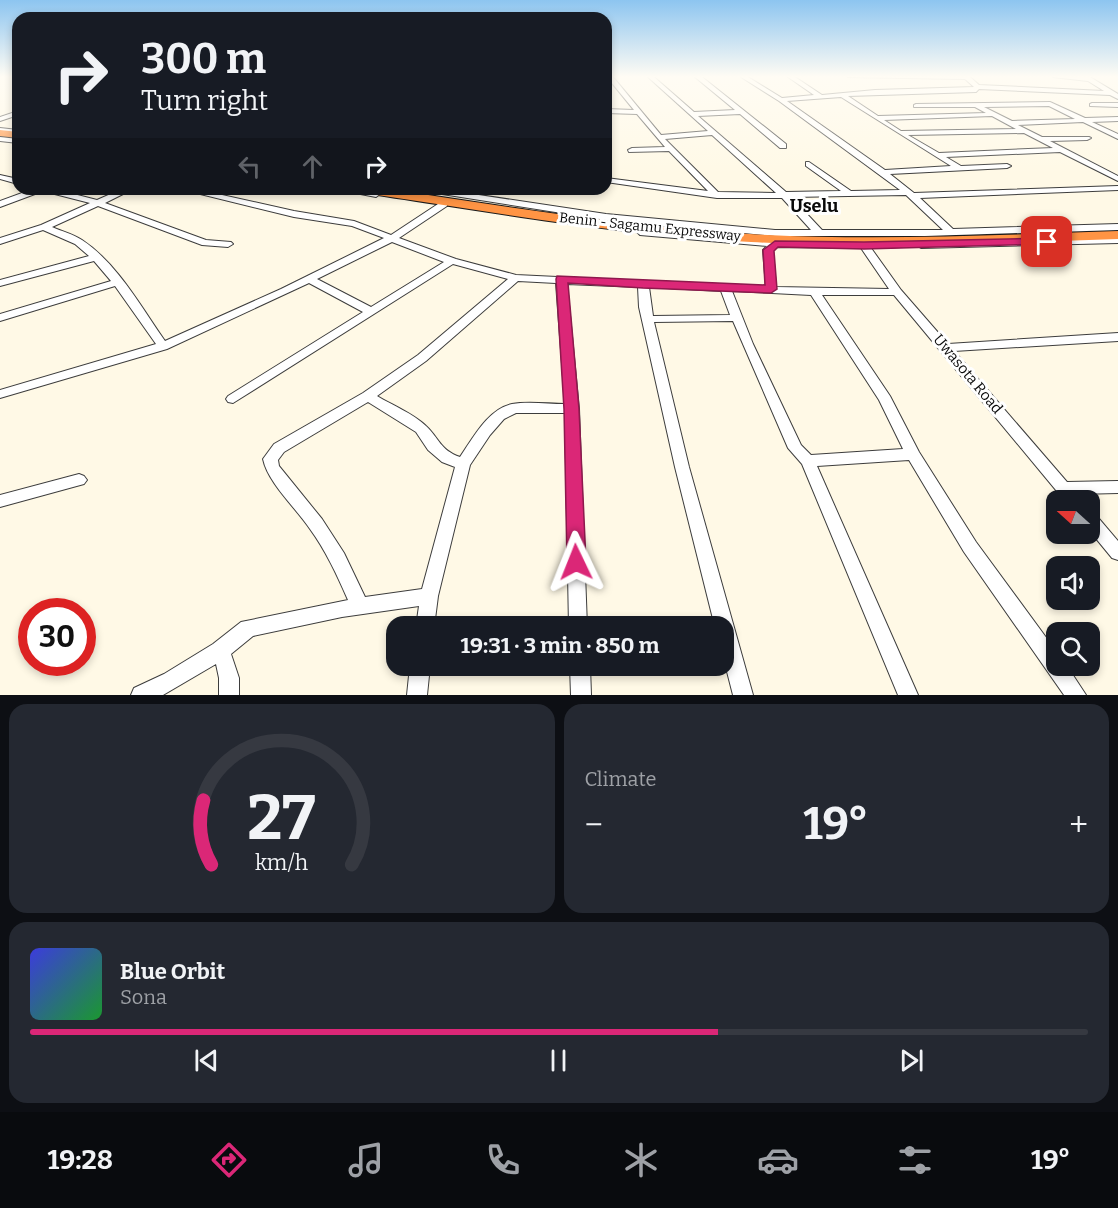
<!DOCTYPE html>
<meta charset="utf-8">
<style>
:root{--surface:#171b24;--page:#242831;--text:#f1f3f6;--muted:#9ea1a6;--line:#363941;--accent:#db2777}
body{margin:0;font-family:Bitter,serif;background:var(--page);color:var(--text);height:100vh;display:flex;flex-direction:column;font-size:22px;white-space:nowrap}
*{box-sizing:border-box;margin:0}
p{font-size:20px;color:var(--muted)}
.icon{flex:none;width:33px;height:33px;fill:none;stroke:currentColor;stroke-width:2;stroke-linecap:round;stroke-linejoin:round}
.map{position:relative;height:695px;overflow:hidden}
.drawer{display:flex;flex-direction:column;gap:9px;padding:9px;background:#0d0f14;flex:1}
.drawer>*{flex:none}
.banner{position:absolute;left:12px;top:12px;width:600px;height:183px;border-radius:18px;box-shadow:0 3px 9px #0003;background:#171b24;color:var(--text);overflow:hidden}
.needle{width:39px;rotate:291deg}
.fabs{position:absolute;left:1046px;top:490px;display:grid;gap:12px}
.fabs a{display:grid;place-items:center;width:54px;height:54px;border-radius:12px;background:var(--surface);box-shadow:0 3px 9px #0003;font-size:30px}
.speed{position:absolute;left:18px;top:598px;display:flex;gap:12px;font-size:30px;font-weight:700;text-align:center}
.speed>*{display:grid;place-content:center;width:78px;height:78px;border-radius:50%;background:var(--surface);box-shadow:0 3px 9px #0003;line-height:1}
.speed .limit{border:9px solid #d22;background:#fff;color:#111}
.pin{position:absolute;display:grid;place-items:center;width:51px;height:51px;color:#fff;margin:-26px;border-radius:12px;box-shadow:0 3px 9px #0006}
.me{position:absolute;width:66px;margin:-33px;rotate:358deg;stroke-linejoin:round;filter:drop-shadow(0 0 4px #0008)}
.turn{display:flex;align-items:center;gap:21px;height:126px;padding:0 30px;font-size:27px}
.turn .icon{width:78px;height:78px;stroke-width:2.5}
.turn b{display:block;font-size:42px;line-height:51px}
.lanes{display:flex;align-items:center;height:57px;padding:0 30px;background:#0003;justify-content:center;gap:30px;direction:ltr}
.lanes .off{opacity:.35}
.big{font-size:45px;font-weight:700;line-height:1.1}
.drawer .widget{flex:1;display:flex;flex-direction:column;justify-content:center;gap:9px;min-width:0;padding:0 21px;border-radius:18px;background:var(--page)}
.drawer .dial{align-items:center;gap:0}
.dial svg{height:156px;overflow:visible;fill:none;stroke:var(--line);stroke-width:7;stroke-linecap:round;text-anchor:middle}
.dial text{fill:var(--text);stroke:none}
.song{display:flex;align-items:center;gap:18px}
.cover{width:72px;height:72px;border-radius:9px;background:linear-gradient(135deg,hsl(240 70% 55%),hsl(130 70% 35%))}
.played{height:6px;border-radius:3px;background:linear-gradient(90deg,var(--accent) 65%,var(--line) 65%)}
.keys{display:flex;justify-content:space-around;direction:ltr}
.heat{display:flex;justify-content:space-between;align-items:center;font-size:33px;direction:ltr}
.drawer .tiles{flex:1;display:grid;gap:9px;grid-template-columns:1fr 1fr}
.widget:last-child{grid-column:span 2}
.trip{position:absolute;left:386px;top:616px;width:348px;height:60px;border-radius:18px;background:var(--surface);box-shadow:0 3px 9px #0003;font-weight:700;line-height:60px;text-align:center}
.dock{display:flex;height:96px;justify-content:space-around;align-items:center;background:#090b0e;color:var(--muted)}
.dock .icon{width:42px;height:42px}
.dock .selected{color:var(--accent)}
.dock b{font-size:27px;color:var(--text)}
.map>svg:first-child{display:block}
.lines{fill:none;stroke-linecap:round;stroke-linejoin:round}
.minor-casing{stroke:#3d3d3d;stroke-width:2}
.highway-casing{stroke:#1b1b1b;stroke-width:2}
.minor{fill:#fff;fill-rule:evenodd}
.highway{fill:#ff9444;fill-rule:evenodd}
.route{fill:#db2777;stroke:#8e194d;stroke-width:1.5}
.labels{text-anchor:middle;dominant-baseline:central;stroke-width:6;stroke-linejoin:round;paint-order:stroke}
.far-street-label{font-size:14px;fill:#0a0a0a;stroke:#fff}
.street-label{font-size:15px;fill:#0a0a0a;stroke:#fff}
.far-district-label{font-size:18px;font-weight:bold;fill:#0a0a0a;stroke:#fff}
</style>
<div class="map">
<svg width="1118" height="695" viewBox="0 0 1118 695">
<rect width="100%" height="100%" fill="#fff9e6"/>
<g class="lines">
<defs>
<path id="minor" d="M607,77H613L661,135L708,131L648,77H654L694,112L735,110L695,77H702L786,144V148H780L740,114L698,116L786,192L841,191L806,166V162H809L851,191L900,190L779,101L741,77H748L782,98L814,95L788,77H795L822,95L875,90L974,87L965,79L848,77H970L979,85L1104,91L1088,81L1053,77H1090L1118,94V99L1110,95L979,89L976,92L848,96L878,116L986,113L975,107H914V105L916,104L1050,102L1085,118L1118,117V121L1092,122L1118,134V139L1083,122L1018,125L1042,137H1089L1091,138L1087,140L1050,141L1118,176V181L1060,152L946,157L961,166L1007,164L1011,166L1007,168L890,174L914,193L1118,186V190L920,198L953,229L1118,224V230L925,236H775L606,220L423,191L419,189H439L606,214L775,230H811L782,198H717L606,182V178L708,191L669,151L629,152L628,150L632,148L665,147L637,114L606,113V109L634,110ZM841,97L951,166L885,170L787,101ZM1049,106L1075,119L1012,121L984,107ZM992,116L1016,129L901,131L884,120ZM1024,133L1053,148L939,153L908,135ZM712,135L776,193L718,192L665,139ZM906,195L943,230H822L791,197Z
M1092,103H1118V107L1090,106V104Z
M18,111V115L0,121V117Z
M0,128L18,130V134L0,132Z
M0,137L18,139V143L0,141Z
M0,175L18,179V184L0,179Z
M33,189H54L97,200L122,189H133L105,203L206,240L231,242L233,244L228,247L202,245L98,206L52,227C61,231 73,234 82,240C117,263 141,307 165,341L281,289L384,238L352,226L294,217L180,189H195L294,211L354,221L391,235L441,202H447V206L399,238L456,259L516,275L766,287L763,250L767,246L640,235L638,233L643,230L787,242H898L901,243V247L871,248L901,290L948,344L1118,333V341L954,351L1067,482L1118,481V493L1077,494L1082,501H1065L894,295H822L890,396L919,452L976,542L1056,651V666H1067L1086,695H1064L964,552L909,460L817,466L918,695H898L802,464L788,448L733,321L654,322L689,467L753,695H733L723,656V627H715L675,467L639,307L638,287L567,284L579,409L587,627H569L565,413H516L504,419L490,435L470,465L438,596L434,627H416L419,606L342,617L253,636L231,654L239,678V695H219V678L216,664L163,695H131L134,688L164,674L213,644L241,622L348,600C337,575 326,551 310,529C296,508 268,483 263,459L274,444L363,393L418,355L508,279L453,264L233,403L228,402L226,399L228,396L363,312L309,283L167,349L0,398V390L156,344L115,286L0,321V314L111,281L94,261L0,286V280L89,256L75,244L43,230L0,244V238L41,225L90,203L43,191L0,207V201ZM392,242L444,262L371,307L317,279ZM777,247L861,248L889,289L776,287L773,251ZM518,281L556,283L565,404C549,404 528,401 512,404C488,409 473,438 460,457C440,450 439,438 426,426C414,414 392,405 377,396L426,361ZM649,287L721,291L730,315L653,316ZM732,291L811,295L879,400L903,449L811,455L801,445L753,344ZM368,402L416,432L428,450L442,462L455,467L422,589L365,597L344,553L322,519L279,466L278,460L284,452Z
M341,189H360L380,194L376,197L345,191Z
M1118,237V243L921,248L916,245L921,242Z
M79,474L84,476L87,480L84,484L0,507V495Z
M1089,513L1095,514L1118,541V560L1112,558L1089,530Z
M410,666H430L427,695H407Z
M570,666H590L591,695H571Z"/>
<path id="highway" d="M0,130L18,132V138L0,136Z
M358,189H389C509,207 629,227 750,234C873,241 995,235 1118,231V239C996,243 873,249 751,242C621,235 492,212 364,193Z"/>
</defs>
<use href="#minor" class="minor-casing"/>
<use href="#highway" class="highway-casing"/>
<use href="#minor" class="minor"/>
<use href="#highway" class="highway"/>
</g>
<linearGradient id="sky" x2="0" y2="1"><stop stop-color="#8dc5f0"/><stop offset="0.44" stop-color="#fffcf4"/><stop offset="1" stop-color="#fffcf4" stop-opacity="0"/></linearGradient>
<rect width="1118" height="174" fill="url(#sky)"/>
<path class="route" d="M1047,238L1050,239V244L864,249L778,247L774,251L777,289L771,293L643,288L568,283L579,409L586,562L583,567L576,570L570,567L567,562L564,409L556,279L557,276L765,285L763,250L775,241L864,242Z"/>
<g class="labels">
<g class="far-street-label">
<text transform="translate(650 227) rotate(6)">Benin - Sagamu Expressway</text>
</g>
<g class="street-label">
<text transform="translate(968 374) rotate(50)">Uwasota Road</text>
</g>
<g class="far-district-label">
<text x="814" y="206">Uselu</text>
</g>
</g>
</svg>
<div class="fabs">
<a><svg class="needle" viewBox="-14 -14 28 28"><path d="M0-13l5 13h-10z" fill="#e53935"/><path d="M0 13l5-13h-10z" fill="#9ea1a6"/></svg></a>
<a><svg class="icon" aria-label="sound" viewBox="0 0 24 24"><path d="M4 9h4l5-4v14l-5-4H4zM17 9q2 3 0 6"/></svg></a>
<a><svg class="icon" aria-label="search" viewBox="0 0 24 24"><circle cx="10" cy="10" r="6"/><path d="M15 15l6 6"/></svg></a>
</div>
<div class="speed"><div class="limit">30</div></div>
<div class="pin" style="left:1047px;top:242px;background:#d93025"><svg class="icon" aria-label="arrive" viewBox="0 0 24 24"><path d="M6 21V4h12l-3 4 3 4H6"/></svg></div>
<svg class="me" style="left:576px;top:562px" viewBox="-20 -20 40 40"><path d="M0-17L14 15 0 8-14 15z" fill="#db2777" stroke="#fff" stroke-width="4"/></svg>
<div class="trip">19:31 · 3 min · 850 m</div>
<div class="banner">
<div class="turn"><svg class="icon" aria-label="right" viewBox="0 0 24 24"><path d="M7 20v-9h11M14 6l5 5-5 5"/></svg><div><b>300 m</b>Turn right</div></div>
<div class="lanes"><svg class="icon off" aria-label="left" viewBox="0 0 24 24"><path d="M17 20v-9H6M10 6l-5 5 5 5"/></svg><svg class="icon off" aria-label="ahead" viewBox="0 0 24 24"><path d="M12 20V5M6 11l6-6 6 6"/></svg><svg class="icon" aria-label="right" viewBox="0 0 24 24"><path d="M7 20v-9h11M14 6l5 5-5 5"/></svg></div>
</div>
</div>
<section class="drawer">
<div class="tiles">
<div class="widget dial"><svg viewBox="0 0 100 80">
<path d="M14 69A42 42 0 1 1 86 69"/>
<path d="M14 69A42 42 0 0 1 10 36" stroke="#db2777"/>
<text x="50" y="56" font-size="32" font-weight="700">27</text>
<text x="50" y="72" font-size="11">km/h</text>
</svg></div>
<div class="widget"><p>Climate</p>
<div class="heat"><a>−</a><b class="big">19°</b><a>+</a></div>
</div>
<div class="widget">
<div class="song"><i class="cover"></i><div><b>Blue Orbit</b><p>Sona</p></div></div>
<div class="played"></div>
<div class="keys"><svg class="icon" aria-label="previous" viewBox="0 0 24 24"><path d="M18 5L8 12l10 7zM5 5v14"/></svg><svg class="icon" aria-label="pause" viewBox="0 0 24 24"><path d="M8 5v14M16 5v14"/></svg><svg class="icon" aria-label="next" viewBox="0 0 24 24"><path d="M6 5l10 7-10 7zM19 5v14"/></svg></div>
</div>
</div>
</section>
<nav class="dock">
<b>19:28</b>
<svg class="icon selected" aria-label="directions" viewBox="0 0 24 24"><path d="M12 3l9 9-9 9-9-9zM9 14v-3h6M13 9l2 2-2 2"/></svg>
<svg class="icon" aria-label="music" viewBox="0 0 24 24"><path d="M9 18V5l10-2v13"/><circle cx="6" cy="18" r="3"/><circle cx="16" cy="16" r="3"/></svg>
<svg class="icon" aria-label="phone" viewBox="0 0 24 24"><path d="M5 4h4l2 5-3 2q2 4 5 5l2-3 5 2v4C11 20 4 13 5 4z"/></svg>
<svg class="icon" aria-label="climate" viewBox="0 0 24 24"><path d="M12 3v18M4 7l16 10M4 17L20 7"/></svg>
<svg class="icon" aria-label="car" viewBox="0 0 24 24"><path d="M5 17H2v-5l4-1 3-4h7l3 4 3 1v5h-3M9 17h6M6 11h13"/><circle cx="7" cy="17" r="2"/><circle cx="17" cy="17" r="2"/></svg>
<svg class="icon" aria-label="filters" viewBox="0 0 24 24"><path d="M4 7h16M4 17h16"/><circle cx="9" cy="7" r="2"/><circle cx="15" cy="17" r="2"/></svg>
<b>19°</b>
</nav>
